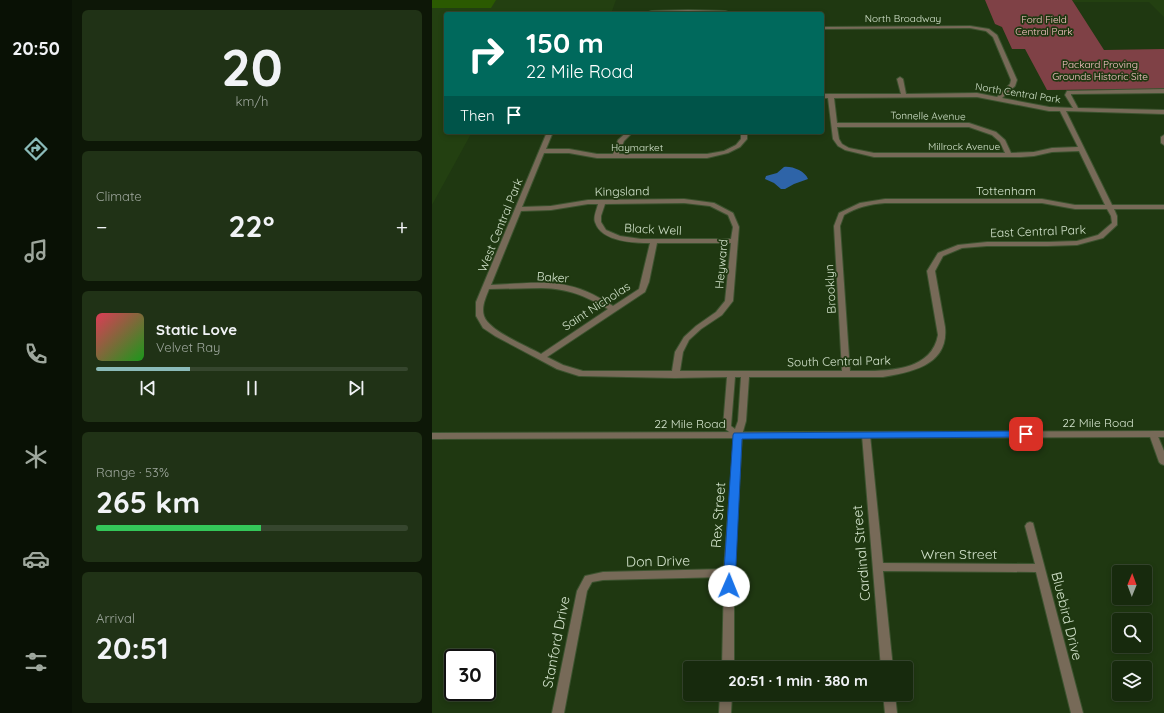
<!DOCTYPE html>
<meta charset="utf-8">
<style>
:root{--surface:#172a0d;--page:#203216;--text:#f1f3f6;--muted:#9ea79d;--line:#36462e;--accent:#8bbbb9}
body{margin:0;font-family:Quicksand,sans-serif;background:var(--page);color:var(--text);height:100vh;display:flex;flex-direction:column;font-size:15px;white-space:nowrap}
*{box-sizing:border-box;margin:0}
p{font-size:13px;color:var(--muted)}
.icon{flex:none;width:22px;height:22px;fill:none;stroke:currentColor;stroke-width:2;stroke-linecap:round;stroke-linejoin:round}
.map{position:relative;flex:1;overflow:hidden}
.details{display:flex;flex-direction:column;gap:10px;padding:10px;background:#0d1707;width:360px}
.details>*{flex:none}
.hud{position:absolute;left:12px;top:12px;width:380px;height:122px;border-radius:4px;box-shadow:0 2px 6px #0003,0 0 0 1px var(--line);background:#00695c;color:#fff;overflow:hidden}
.needle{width:26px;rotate:1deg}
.tools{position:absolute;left:680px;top:565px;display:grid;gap:8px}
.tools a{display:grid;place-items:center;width:40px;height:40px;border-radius:4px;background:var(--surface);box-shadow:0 2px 6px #0003,0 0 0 1px var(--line);font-size:20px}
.speed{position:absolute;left:12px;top:649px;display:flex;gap:8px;font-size:20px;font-weight:700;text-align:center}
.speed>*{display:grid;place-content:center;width:52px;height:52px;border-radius:50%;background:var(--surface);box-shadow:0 2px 6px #0003,0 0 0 1px var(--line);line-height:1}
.speed .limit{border:2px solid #111;border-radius:6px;background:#fff;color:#111}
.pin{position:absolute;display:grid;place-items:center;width:34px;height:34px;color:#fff;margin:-17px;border-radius:8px;box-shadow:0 2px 6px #0006}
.me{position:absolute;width:44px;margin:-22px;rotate:1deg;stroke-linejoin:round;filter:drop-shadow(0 0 3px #0008)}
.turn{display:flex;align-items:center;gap:14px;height:84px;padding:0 16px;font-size:18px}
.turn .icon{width:52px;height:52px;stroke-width:2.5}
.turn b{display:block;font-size:28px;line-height:34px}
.then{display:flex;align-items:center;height:38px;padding:0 16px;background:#0003;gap:8px;font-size:15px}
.big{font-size:30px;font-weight:700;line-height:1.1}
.details .widget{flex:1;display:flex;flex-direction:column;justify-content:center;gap:6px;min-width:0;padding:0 14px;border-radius:6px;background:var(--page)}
.details .dial{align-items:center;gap:0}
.dial b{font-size:52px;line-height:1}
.song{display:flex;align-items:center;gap:12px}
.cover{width:48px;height:48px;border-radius:6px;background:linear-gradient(135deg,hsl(350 70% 55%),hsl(120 70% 35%))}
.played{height:4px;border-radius:2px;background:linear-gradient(90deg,var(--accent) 30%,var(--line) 30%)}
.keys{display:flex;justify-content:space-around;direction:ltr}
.heat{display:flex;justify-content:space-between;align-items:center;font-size:22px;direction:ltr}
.charge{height:6px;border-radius:3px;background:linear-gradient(90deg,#34c759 53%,var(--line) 0)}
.trip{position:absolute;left:251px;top:661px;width:230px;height:40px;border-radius:4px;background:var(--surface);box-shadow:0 2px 6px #0003,0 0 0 1px var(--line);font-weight:700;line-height:40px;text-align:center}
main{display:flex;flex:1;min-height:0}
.tabs{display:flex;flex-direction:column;width:72px;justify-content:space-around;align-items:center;background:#091105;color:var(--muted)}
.tabs .icon{width:28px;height:28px}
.tabs .selected{color:var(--accent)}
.tabs b{font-size:18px;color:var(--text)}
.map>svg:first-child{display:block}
.built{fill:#234011}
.green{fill:#7f4146}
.water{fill:#2e64a8}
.building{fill:#2b5a01}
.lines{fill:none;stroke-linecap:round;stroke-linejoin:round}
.minor-casing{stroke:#3c532f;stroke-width:2}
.tertiary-casing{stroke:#3c532f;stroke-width:2}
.minor{fill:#776a58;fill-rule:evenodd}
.tertiary{fill:#776a58;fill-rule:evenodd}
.route{fill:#1a73e8;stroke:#114b97}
.labels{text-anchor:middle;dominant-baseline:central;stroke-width:3.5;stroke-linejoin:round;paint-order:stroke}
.far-street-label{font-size:10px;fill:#d2e2cb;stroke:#1f3811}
.far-park-label{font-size:10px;fill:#fac5c7;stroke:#1f3811}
.street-label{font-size:12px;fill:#d2e2cb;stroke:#1f3811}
.near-street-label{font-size:14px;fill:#d2e2cb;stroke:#1f3811}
</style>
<main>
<nav class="tabs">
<b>20:50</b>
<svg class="icon selected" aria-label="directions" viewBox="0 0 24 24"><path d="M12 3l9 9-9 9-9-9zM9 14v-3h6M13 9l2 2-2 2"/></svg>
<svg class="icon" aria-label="music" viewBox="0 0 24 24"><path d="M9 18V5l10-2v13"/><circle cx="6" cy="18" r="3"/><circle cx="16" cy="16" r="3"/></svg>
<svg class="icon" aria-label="phone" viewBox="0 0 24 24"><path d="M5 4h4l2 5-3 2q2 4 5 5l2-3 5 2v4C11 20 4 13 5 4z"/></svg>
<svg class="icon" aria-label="climate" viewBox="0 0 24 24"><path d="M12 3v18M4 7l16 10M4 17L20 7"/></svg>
<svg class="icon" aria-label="car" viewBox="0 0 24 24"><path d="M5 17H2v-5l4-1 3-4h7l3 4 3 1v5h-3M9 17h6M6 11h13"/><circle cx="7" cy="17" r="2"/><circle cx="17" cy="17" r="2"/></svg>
<svg class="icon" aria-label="filters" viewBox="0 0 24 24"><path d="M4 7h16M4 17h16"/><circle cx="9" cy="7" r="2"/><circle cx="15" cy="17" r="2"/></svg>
</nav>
<section class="details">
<div class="widget dial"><b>20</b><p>km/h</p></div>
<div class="widget"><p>Climate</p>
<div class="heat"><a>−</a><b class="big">22°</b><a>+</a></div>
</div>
<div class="widget">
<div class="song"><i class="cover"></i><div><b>Static Love</b><p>Velvet Ray</p></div></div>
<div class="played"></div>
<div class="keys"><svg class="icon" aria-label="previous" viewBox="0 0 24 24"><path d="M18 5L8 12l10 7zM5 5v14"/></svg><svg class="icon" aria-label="pause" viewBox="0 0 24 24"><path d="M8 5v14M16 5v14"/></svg><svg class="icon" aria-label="next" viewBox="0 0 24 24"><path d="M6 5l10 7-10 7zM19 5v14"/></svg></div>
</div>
<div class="widget"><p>Range · 53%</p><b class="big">265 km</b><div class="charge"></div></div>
<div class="widget"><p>Arrival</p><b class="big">20:51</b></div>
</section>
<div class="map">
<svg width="732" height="713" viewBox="0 0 732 713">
<rect width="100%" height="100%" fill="#1f3811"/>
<path class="built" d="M0,0H184L180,11H126L110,14H14V132H40L0,205Z
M640,0H732V17L717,2H642Z"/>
<path class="green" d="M553,0H640L672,50L732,49V89L615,90L593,49H580L570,27L563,24Z"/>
<path class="water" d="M352,167C360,166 373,171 376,179L362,184L353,189H349L342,183L333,179L334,176L345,173Z"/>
<path class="building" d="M0,0H64L59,8H0Z"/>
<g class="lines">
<defs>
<path id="minor" d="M256,10L293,11L302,14L256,12L210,14L220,11Z
M538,26L557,29L565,35L585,80L583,86L570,98L617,107L641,108L633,95L635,91L732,89V93L639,94V95L646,108L732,110V114L634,111L680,205H732V209H682L685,216V225L671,238L645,245L616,246H555L530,248L511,256L503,271L513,327C517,365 480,372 451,377H317L314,421L310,435L302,573V668H290L292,577L171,580L160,582L155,591L132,713H120L145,591L153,576L171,572L292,569L302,436L291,427L295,377L243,378L147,376L125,369L63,336L51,328L44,316V302L115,132H121L114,149H137L165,154H181L186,140L195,132H201L192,141L187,154H275L292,151L304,145L309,139V132H315V139L308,147L296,153L275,158H165L137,153H112L90,207L119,206L156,200L252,199L282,203L301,213L307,227L301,301L290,315L269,329L257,340L251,352L248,371H410L402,226L407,213L428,203L453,199H610L643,205H673L647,151L620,152L602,156L589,157H442L413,150L406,146L401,139L396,98H390V94H469L465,79L468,77L471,79L474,94L545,93L565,97L578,84L579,80L561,37L554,31L538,28L390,29V27ZM545,97L617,111H628L646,147L620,148L602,152L579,153L573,140L564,132L537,123H405L402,98ZM405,127H537L560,135L568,142L573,153H442L417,148L410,144L407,139ZM252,203L278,206L296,215L301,227L299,239H209L188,236L174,230L169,222V216L173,204ZM453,203H610L643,209H675L679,216L680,223L666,235L645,241L616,242H555L526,245L506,253L495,271L506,335C499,374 449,371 418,371L408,226L412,215C425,207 438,204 453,203ZM156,204H166C165,209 161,217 163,222C169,242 202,243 218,243L207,289L181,306C171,300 160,293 148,289C120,279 88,284 59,285L89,211L119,210ZM225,243H299L293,301L284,312L264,326L252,337L243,352L240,371H151L131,365L115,357L213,292L217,282ZM109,288C138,289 151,295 176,309L109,354C95,346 57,331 52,316C49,307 54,297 57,289ZM303,377H309L306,421L303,429L299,426Z
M732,135V145L729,143V137Z
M721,431L724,432L725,434L732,451V465L729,464L727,462L717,434L718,432Z
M434,432L437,433L438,435L451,563L603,564L593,526L595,523L598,522L601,523L651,713H639L604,572L451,571L461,668H449L430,435L431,433Z
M288,694H300L299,713H287Z
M451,694H463L465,713H453Z"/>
<path id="tertiary" d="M732,431V437L0,439V433Z"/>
</defs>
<use href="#minor" class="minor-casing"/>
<use href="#tertiary" class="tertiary-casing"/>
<use href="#minor" class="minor"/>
<use href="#tertiary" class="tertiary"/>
</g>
<path class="route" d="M594,431L597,432L599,434L597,437L310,439L303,586L301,589L297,591L293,589L291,586L301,435L302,433Z"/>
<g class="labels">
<g class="far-street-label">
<text x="471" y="18">North Broadway</text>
<text transform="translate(586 93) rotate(9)">North Central Park</text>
<text transform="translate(496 116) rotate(1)">Tonnelle Avenue</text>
<text x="532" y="146">Millrock Avenue</text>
<text x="205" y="147">Haymarket</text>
</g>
<g class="far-park-label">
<text x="612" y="19">Ford Field<tspan x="612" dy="12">Central Park</tspan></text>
<text x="668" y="64">Packard Proving<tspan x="668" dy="12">Grounds Historic Site</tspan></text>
</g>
<g class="street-label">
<text x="574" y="190">Tottenham</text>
<text transform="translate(190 191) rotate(-1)">Kingsland</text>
<text transform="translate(68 225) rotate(-68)">West Central Park</text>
<text transform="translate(221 229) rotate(3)">Black Well</text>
<text transform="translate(606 231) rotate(-2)">East Central Park</text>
<text transform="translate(289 264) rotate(-85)">Heyward</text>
<text transform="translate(121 277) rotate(4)">Baker</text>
<text transform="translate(398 289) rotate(-93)">Brooklyn</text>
<text transform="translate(164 306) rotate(-33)">Saint Nicholas</text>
<text transform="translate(407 361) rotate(-1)">South Central Park</text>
<text x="666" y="422">22 Mile Road</text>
<text x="258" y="423">22 Mile Road</text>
</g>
<g class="near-street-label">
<text transform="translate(286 515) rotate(-86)">Rex Street</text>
<text transform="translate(429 553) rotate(-95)">Cardinal Street</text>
<text x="527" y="554">Wren Street</text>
<text transform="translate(226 561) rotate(-1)">Don Drive</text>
<text transform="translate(635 616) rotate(76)">Bluebird Drive</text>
<text transform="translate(124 642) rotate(-79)">Stanford Drive</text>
</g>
</g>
</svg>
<div class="tools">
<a><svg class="needle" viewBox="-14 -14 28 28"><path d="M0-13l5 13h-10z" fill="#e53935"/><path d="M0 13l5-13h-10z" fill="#9ea79d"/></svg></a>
<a><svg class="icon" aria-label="search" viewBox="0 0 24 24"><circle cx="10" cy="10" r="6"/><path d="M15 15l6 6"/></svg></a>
<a><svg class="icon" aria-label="layers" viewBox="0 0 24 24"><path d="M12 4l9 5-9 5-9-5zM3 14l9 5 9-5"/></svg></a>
</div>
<div class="speed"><div class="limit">30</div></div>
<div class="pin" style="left:594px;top:434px;background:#d93025"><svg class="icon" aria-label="arrive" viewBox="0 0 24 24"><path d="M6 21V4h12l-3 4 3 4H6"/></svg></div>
<svg class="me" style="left:297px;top:586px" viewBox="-20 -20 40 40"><circle r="19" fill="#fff"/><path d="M0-13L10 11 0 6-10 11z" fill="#1a73e8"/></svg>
<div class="trip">20:51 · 1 min · 380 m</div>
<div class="hud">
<div class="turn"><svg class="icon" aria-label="right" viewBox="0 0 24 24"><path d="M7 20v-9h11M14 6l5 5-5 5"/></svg><div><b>150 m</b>22 Mile Road</div></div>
<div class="then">Then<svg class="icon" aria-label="arrive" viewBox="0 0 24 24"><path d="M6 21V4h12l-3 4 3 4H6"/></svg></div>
</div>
</div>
</main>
